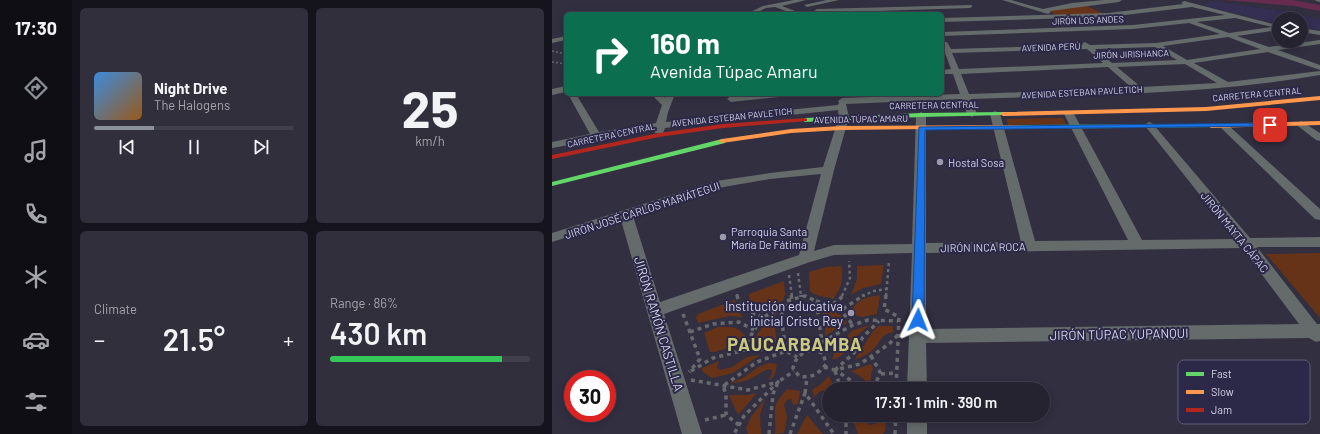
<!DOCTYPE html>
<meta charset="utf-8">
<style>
:root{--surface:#262331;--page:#322f3d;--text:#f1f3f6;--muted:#a4a4ab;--line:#42404d;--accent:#8c9099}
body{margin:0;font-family:Barlow,sans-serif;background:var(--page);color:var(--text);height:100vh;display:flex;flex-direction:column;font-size:15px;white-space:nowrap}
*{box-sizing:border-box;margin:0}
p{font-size:13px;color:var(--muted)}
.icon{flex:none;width:22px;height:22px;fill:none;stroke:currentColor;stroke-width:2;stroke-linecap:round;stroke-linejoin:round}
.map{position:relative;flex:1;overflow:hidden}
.panel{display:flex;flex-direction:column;gap:8px;padding:8px;background:#15131b;width:480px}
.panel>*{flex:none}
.guide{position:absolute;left:12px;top:12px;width:380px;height:84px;border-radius:6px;box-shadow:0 2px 10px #0003,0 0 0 1px var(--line);background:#0b6e4f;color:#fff;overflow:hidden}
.buttons{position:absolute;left:720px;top:12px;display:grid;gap:8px}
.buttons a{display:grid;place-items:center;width:36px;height:36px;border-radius:50%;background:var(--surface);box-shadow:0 2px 10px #0003,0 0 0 1px var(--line);font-size:20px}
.speed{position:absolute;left:12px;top:370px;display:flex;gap:8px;font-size:20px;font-weight:700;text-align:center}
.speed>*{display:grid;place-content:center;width:52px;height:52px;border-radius:50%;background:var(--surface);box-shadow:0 2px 10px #0003,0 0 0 1px var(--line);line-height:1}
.speed .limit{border:6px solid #d22;background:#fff;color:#111}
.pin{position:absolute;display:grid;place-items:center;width:34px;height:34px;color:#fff;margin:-17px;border-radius:8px;box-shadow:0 2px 6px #0006}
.me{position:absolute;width:44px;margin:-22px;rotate:2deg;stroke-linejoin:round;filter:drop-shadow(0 0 3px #0008)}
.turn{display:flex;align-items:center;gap:14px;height:84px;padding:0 20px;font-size:18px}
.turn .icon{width:52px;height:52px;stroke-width:2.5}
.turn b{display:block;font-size:28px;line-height:34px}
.big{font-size:30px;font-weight:600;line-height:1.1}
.panel .widget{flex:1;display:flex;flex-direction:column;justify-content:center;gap:6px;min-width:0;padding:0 14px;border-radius:6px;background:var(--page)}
.panel .dial{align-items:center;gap:0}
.dial b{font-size:52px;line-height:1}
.song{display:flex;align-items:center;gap:12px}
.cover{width:48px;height:48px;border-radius:6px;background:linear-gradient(135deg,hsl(210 70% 55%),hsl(30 70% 35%))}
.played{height:4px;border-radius:2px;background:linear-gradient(90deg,var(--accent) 30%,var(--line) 30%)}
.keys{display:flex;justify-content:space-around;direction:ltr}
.heat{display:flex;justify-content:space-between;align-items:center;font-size:22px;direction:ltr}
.charge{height:6px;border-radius:3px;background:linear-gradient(90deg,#34c759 86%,var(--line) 0)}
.panel .tiles{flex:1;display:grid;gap:8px;grid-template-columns:repeat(2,1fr)}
.trip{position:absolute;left:270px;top:382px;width:228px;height:40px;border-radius:20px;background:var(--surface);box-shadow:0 2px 10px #0003,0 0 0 1px var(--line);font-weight:600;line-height:40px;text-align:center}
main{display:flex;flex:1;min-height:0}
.tabs{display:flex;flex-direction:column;width:72px;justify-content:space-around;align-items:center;background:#0f0e14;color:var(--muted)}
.tabs .icon{width:28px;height:28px}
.tabs .selected{color:var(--accent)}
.tabs b{font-size:18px;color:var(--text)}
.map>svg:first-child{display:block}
.built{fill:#342f53}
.green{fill:#673318}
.water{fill:#652c4f}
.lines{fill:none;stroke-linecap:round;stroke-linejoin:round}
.path-far2{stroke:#67696d;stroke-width:1.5;stroke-dasharray:2 2;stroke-linecap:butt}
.path-far1{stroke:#67696d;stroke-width:2.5;stroke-dasharray:3 3;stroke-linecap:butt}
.path{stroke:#67696d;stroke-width:3.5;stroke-dasharray:4 4;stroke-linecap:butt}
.street{fill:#656a6b;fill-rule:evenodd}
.fast{fill:#63d668;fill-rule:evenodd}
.slow{fill:#ff974d;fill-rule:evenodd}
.jam{fill:#b3261e;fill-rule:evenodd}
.route{fill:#1a73e8;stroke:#114b97}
.poi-dot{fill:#9b9aad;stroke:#2c2848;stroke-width:1.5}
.labels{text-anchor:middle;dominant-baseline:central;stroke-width:4;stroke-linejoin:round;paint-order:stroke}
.far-street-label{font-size:9px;fill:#d3d3e7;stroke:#2c2848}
.poi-label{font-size:11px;fill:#d3d3e7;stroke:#2c2848;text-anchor:start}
.street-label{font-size:11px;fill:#d3d3e7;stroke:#2c2848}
.near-poi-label{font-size:13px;fill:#d3d3e7;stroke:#2c2848;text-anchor:end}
.near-street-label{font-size:13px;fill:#d3d3e7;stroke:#2c2848}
.near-district-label{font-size:18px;font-weight:bold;letter-spacing:1px;fill:#cccb7d;stroke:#2c2848}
.key{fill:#2c2848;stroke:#5e5b78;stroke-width:1}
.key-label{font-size:11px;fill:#d3d3e7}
</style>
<main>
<nav class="tabs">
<b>17:30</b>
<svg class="icon selected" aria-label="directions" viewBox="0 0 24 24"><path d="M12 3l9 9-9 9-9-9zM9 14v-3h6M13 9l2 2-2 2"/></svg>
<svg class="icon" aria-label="music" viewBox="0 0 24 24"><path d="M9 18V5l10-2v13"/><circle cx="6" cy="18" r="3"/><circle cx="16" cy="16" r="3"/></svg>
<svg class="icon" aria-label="phone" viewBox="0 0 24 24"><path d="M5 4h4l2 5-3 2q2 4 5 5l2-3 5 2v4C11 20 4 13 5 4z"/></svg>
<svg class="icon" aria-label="climate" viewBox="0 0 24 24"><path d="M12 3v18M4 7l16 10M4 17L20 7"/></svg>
<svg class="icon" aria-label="car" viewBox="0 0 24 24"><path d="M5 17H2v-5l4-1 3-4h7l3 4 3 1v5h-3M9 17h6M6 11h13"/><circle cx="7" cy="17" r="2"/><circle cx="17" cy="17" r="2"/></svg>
<svg class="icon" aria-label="filters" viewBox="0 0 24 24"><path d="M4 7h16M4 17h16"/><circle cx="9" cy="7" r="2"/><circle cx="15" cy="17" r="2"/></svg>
</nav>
<section class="panel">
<div class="tiles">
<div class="widget">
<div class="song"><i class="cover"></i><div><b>Night Drive</b><p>The Halogens</p></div></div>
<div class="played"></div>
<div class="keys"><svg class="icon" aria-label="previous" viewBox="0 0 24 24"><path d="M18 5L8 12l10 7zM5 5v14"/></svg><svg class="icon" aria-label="pause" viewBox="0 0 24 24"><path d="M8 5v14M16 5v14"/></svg><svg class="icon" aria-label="next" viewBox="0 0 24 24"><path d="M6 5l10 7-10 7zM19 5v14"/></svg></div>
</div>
<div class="widget dial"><b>25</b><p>km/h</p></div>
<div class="widget"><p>Climate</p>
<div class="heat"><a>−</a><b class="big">21.5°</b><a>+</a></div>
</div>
<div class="widget"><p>Range · 86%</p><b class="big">430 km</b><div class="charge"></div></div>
</div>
</section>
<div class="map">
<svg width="768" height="434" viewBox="0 0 768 434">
<rect width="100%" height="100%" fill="#322f41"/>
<path class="built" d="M662,1L742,13L768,20V30L749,28V19H727V24L651,5Z"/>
<path class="green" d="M533,5L552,14L505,15L496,11Z
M511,118L514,124L456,125L454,119Z
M768,253V318L714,254Z
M332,265L329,284L311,288L299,295L305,279V266Z
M290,266C291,280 290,288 281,299C273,296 264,297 258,291L257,272L274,267Z
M232,281L233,295L231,300L210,313C201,310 197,304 197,294Z
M328,295L325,314L310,317L303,315L301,308C307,298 317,297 328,295Z
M183,300L185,310L191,317L177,316L146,323L144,318L146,314Z
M268,304C279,308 288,313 295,323L272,336L274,326Z
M225,312L222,320L225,346L201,344C205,330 215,322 225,312Z
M318,325L306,335L297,350L284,359H280L282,354L277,345L281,342L283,349C293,348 293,334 302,330C307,328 313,327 318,325Z
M326,326H341V332C326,335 329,345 317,353C313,356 306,358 302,360C311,349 316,336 326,326Z
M166,327C179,327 185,325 194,337L192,342L163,352H158L152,333Z
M208,355L181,373L160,378L151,372L150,368L167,361L165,368L168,370L180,367L195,357Z
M217,363L225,364C223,371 224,378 216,380L220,374V370L216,369C200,377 197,383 177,383L191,378L206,367Z
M319,364L321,368C318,374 320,378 317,384L309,377L299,371Z
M277,376L283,389H277V411V393L273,390L267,392L262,397L260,390L269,384Z
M235,389L248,391L246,404L241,405L239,399L235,400L232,405L235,417L232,433L223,434C225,410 217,409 235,389Z
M205,393L186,415L177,395H195Z
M213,399L208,415L209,434H196L194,428L199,417Z
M255,415L270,433L271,434H245Z
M299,415H314L313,421L318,425L325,423L331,419L334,422L333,431L331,434H306Z"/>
<path class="water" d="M672,0H741L768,5V11L742,6Z"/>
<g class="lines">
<path class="path-far2" d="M0,51L14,54
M0,62L14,64"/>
<path class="path-far1" d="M246,273L249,296
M237,275L240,296
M185,294V296
M290,296L298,278L297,261
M310,296L322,291L335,289
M334,296L337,261"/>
<path class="path" d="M185,295C188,310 198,313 212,317
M239,295L240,300
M249,295V297
M334,295L332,309L347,317L344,389
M264,301L286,307L301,325
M281,304L289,298L290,295
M291,309L312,295
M131,314L148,359L137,372
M138,332L161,324L187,322L202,330
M191,350L202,330L212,317L233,305
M259,350L271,353L274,364C267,374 259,379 247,376L241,368C243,358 249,353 259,350Z
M265,351L270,342
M319,356L328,372L322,389
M272,367L283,370
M283,370L302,353L311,337L327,321
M139,371L161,358L197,349L234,351L229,316L234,301L253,296L264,301L270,342L301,325L316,320L346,321
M283,371L289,389
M329,374L345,373
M139,380L196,390L226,382L192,416L182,434
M312,389L283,370L308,364L337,344L346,335
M253,393L255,378
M294,415V434
M337,415L343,423
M153,420L174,415
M187,425L174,415V394L171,386L205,362L234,351L245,357
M217,434L221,394L226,382L242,371
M238,434L253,393L282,434
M343,434L344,415"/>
<path class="street" d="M242,0H254L230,6L251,14H242L223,7L214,8L202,14H194L211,6Z
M275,0H287L255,7L252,5Z
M450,0H459L491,9L520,3L552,0H570L567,2L498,11L499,12L496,14Z
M763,0H768V2L764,1Z
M632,1L725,25L727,26V30L685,36L717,47L768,40V44L726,50L768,65V70L716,52L642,63L676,82L768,71V75C653,95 535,95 419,99L425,114L420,117L415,114L410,99L294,104L297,117L282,170L262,251L282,245L360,244L364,115L369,112L374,115V243L469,242L438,114L443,111L448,114L483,241L576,240L512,114L517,111L522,114L590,240L683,239L594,127L592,125L597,122L600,123L698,238L768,237V247H705L765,324H768V341L764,342L757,338L374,343L375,389H355L360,253L282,255L258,262L112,314L150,434H130L69,220L0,242V233L164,181L218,173L271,167L287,117L286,110L113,128L111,133H103L102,130L0,148V142L38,134L16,94H24L47,132L104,123L110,105L99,94H108L113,98L115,94H123L116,112L114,122L286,105L287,103L286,101L290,98L408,94L401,74H390V70L399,69L393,53H390V49H392L391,42H395L399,49L530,45L531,43L533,42L538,45L604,43L668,34L637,23L581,29L390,36V32L581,25L673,15L640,7L556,17L390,22V18L556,13L631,4L629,3ZM683,18L720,27L677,33L645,22ZM676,37L708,49L635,60L611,46ZM603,47L625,60L560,63L543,49ZM535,49L551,63L407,69L400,53ZM633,64L665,83L589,87L565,67ZM556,67L580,88L417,94L409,74ZM269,174L247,255L108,302L81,216L166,188L218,179ZM690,248L747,324L374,329V253Z
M420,5V7L418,8L265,13L262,11L265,9Z
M749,28L768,31V35L749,32Z
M14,36V40L0,43V39Z
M14,86V92L0,95V89Z
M202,94H231L227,97L179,102L175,99L179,96Z
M749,121L768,133V141L764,140L746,126L744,124Z
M672,123L675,124L768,209V220L763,219L669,128L667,126L669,124Z
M355,415H375V434H355Z"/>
<path class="fast" d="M451,112L454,114L453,115L369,117L253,122L250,120L253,118L369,113Z
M659,124L662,126L661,127L466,129L463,127L466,125Z
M170,139H173V143L0,186V182Z"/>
<path class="slow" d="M768,96V100L654,111L451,116L448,114L451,112L654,107Z
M768,121V125L659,128L656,126L659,124Z
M466,125L469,127L468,128L289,130L239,133L170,143L166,141L170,139L239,129L289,126Z"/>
<path class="jam" d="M253,118L255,119V121L171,128L107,137L0,159V155L107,133L171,124Z"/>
</g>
<path class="route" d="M718,123H720V126L373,130L372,320L370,324L366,325L362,324L360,320L367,127Z"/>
<g class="poi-dot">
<circle cx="388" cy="162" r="4"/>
<circle cx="171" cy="237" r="4"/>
<circle cx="299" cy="313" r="4"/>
</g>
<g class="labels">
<g class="far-street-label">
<text transform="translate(536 20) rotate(-2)">JIRÓN LOS ANDES</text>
<text transform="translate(499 47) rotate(-2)">AVENIDA PERÚ</text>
<text transform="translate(579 54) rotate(-2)">JIRÓN JIRISHANCA</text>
<text transform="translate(530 92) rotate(-3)">AVENIDA ESTEBAN PAVLETICH</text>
<text transform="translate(705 94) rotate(-5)">CARRETERA CENTRAL</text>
<text transform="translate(382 105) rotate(-1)">CARRETERA CENTRAL</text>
<text transform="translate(180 117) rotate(-6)">AVENIDA ESTEBAN PAVLETICH</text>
<text transform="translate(309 119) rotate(-1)">AVENIDA TÚPAC AMARU</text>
<text transform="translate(59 135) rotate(-12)">CARRETERA CENTRAL</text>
</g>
<g class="poi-label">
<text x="396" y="162">Hostal Sosa</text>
<text x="179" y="231">Parroquia Santa<tspan x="179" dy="13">María De Fátima</tspan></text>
</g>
<g class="street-label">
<text transform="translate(90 210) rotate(-18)">JIRÓN JOSÉ CARLOS MARIÁTEGUI</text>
<text transform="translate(683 232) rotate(51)">JIRÓN MAYTA CÁPAC</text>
<text transform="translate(431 247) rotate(-1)">JIRÓN INCA ROCA</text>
</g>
<g class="near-poi-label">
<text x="291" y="306">Institución educativa<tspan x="291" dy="15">inicial Cristo Rey</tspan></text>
</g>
<g class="near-street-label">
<text transform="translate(107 324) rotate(73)">JIRÓN RAMÓN CASTILLA</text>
<text transform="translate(567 334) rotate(-1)">JIRÓN TÚPAC YUPANQUI</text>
</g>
<g class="near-district-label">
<text x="243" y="344">PAUCARBAMBA</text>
</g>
</g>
<rect x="626" y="360" width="132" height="64" rx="6" class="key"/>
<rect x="634" y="372" width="18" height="4" fill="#63d668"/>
<rect x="634" y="390" width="18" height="4" fill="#ff974d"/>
<rect x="634" y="408" width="18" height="4" fill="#b3261e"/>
<g class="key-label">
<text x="659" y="378">Fast</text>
<text x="659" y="396">Slow</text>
<text x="659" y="414">Jam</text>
</g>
</svg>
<div class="buttons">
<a><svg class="icon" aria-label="layers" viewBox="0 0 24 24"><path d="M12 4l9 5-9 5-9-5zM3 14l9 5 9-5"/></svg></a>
</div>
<div class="speed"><div class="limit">30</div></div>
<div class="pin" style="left:718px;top:125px;background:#d93025"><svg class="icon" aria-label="arrive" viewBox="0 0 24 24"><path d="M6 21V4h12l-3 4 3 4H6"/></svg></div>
<svg class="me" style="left:366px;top:320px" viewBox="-20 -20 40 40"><path d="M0-17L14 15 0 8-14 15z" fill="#1a73e8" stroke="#fff" stroke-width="4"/></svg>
<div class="trip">17:31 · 1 min · 390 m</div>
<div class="guide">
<div class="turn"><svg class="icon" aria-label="right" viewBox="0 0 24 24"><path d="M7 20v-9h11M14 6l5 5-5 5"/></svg><div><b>160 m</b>Avenida Túpac Amaru</div></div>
</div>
</div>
</main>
